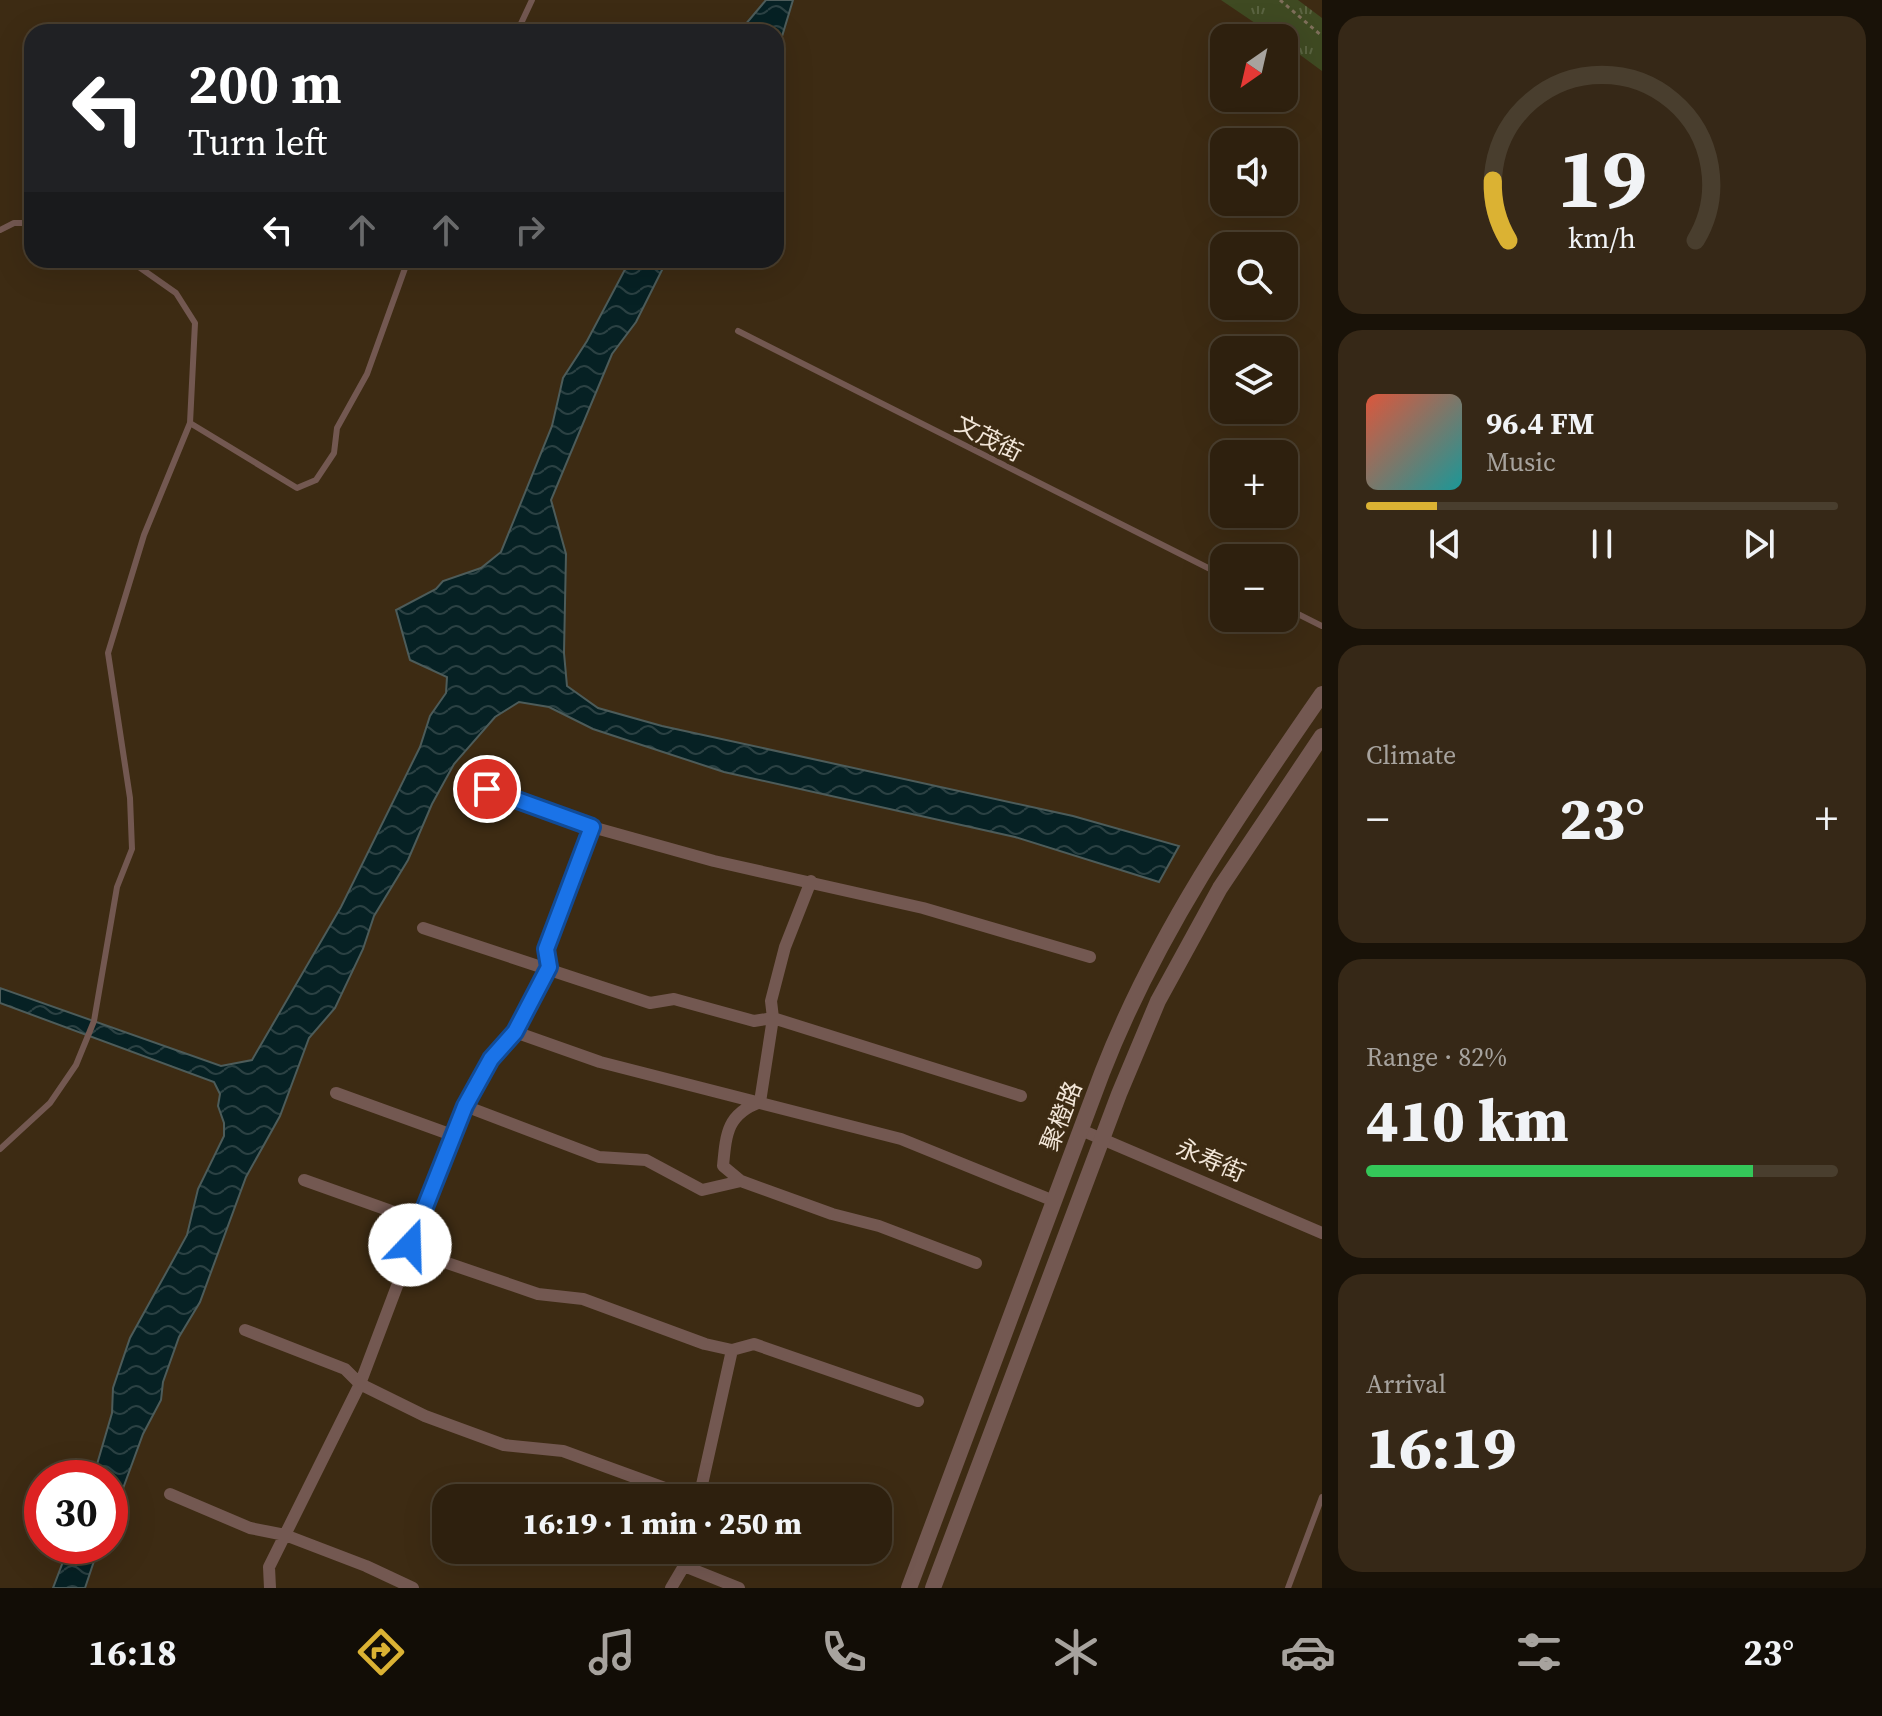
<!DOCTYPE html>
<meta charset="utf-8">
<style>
:root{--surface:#2e200e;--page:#362817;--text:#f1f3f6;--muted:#a7a39e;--line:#493e2e;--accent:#dbb233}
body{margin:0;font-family:"Source Serif 4","Noto Sans SC",serif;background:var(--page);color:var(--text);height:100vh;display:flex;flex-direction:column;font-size:30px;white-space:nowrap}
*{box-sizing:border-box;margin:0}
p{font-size:26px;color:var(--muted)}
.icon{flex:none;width:44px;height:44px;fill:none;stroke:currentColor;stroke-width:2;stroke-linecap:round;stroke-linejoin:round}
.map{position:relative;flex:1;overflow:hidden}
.drawer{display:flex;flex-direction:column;gap:16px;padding:16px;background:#191208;width:560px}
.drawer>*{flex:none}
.hud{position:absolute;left:24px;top:24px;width:760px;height:244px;border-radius:24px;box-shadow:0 8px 32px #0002,0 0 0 2px var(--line);background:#202124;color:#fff;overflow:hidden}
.needle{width:52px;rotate:214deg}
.tools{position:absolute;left:1210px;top:24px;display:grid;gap:16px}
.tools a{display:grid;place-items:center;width:88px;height:88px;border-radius:16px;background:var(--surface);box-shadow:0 8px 32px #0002,0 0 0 2px var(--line);font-size:40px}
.speed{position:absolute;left:24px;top:1460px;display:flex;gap:16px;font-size:40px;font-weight:700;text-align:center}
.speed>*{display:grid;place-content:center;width:104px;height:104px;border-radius:50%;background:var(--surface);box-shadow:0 8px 32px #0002,0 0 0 2px var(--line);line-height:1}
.speed .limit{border:12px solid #d22;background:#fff;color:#111}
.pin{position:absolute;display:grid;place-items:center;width:68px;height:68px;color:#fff;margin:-34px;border:4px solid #fff;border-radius:50%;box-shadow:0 2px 8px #0007}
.me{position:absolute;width:88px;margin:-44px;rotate:21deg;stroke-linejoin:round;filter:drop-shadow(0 0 6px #0008)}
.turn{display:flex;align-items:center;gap:28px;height:168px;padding:0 32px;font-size:36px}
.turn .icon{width:104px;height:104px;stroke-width:2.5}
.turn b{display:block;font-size:56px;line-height:68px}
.lanes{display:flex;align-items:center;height:76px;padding:0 32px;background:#0003;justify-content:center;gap:40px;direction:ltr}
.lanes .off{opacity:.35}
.big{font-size:60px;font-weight:800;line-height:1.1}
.drawer .tile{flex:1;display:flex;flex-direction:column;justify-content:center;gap:12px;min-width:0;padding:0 28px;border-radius:24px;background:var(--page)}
.drawer .dial{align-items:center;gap:0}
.dial svg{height:208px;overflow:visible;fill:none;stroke:var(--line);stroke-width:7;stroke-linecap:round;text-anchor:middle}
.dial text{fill:var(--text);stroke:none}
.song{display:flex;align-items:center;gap:24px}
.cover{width:96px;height:96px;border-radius:12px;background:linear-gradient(135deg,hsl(10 70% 55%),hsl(180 70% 35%))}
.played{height:8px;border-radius:4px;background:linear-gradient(90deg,var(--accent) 15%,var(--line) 15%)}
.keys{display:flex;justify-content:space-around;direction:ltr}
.heat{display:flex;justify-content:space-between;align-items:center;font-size:44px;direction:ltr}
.charge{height:12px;border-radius:6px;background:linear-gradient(90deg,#34c759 82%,var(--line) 0)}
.trip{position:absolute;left:432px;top:1484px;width:460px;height:80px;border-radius:24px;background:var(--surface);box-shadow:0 8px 32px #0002,0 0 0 2px var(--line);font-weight:800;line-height:80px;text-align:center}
.menu{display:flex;height:128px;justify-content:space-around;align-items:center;background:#120d06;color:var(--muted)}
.menu .icon{width:56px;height:56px}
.menu .current{color:var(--accent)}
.menu b{font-size:36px;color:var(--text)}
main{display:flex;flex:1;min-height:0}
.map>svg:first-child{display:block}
.grass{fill:url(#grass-tufts)}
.water{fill:url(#water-waves);stroke:#4d5c5a;stroke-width:2}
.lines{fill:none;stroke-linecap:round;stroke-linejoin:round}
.path{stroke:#7e6f5a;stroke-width:3;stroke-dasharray:4 4;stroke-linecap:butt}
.service{stroke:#735851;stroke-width:6}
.minor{stroke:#735851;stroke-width:12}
.tertiary{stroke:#735851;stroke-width:16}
.route-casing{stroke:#114b97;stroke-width:20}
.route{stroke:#1a73e8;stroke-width:14}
.labels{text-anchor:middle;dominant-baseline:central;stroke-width:8;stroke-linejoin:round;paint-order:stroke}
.street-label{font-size:24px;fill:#f2e6d8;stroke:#3d2b13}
</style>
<main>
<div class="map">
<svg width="1322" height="1588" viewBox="0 0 1322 1588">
<defs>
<pattern id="grass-tufts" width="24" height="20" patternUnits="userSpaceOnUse" patternTransform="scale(2)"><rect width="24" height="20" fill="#3f4a22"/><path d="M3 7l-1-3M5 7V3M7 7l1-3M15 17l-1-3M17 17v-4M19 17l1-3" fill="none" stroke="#5b6441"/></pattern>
<pattern id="water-waves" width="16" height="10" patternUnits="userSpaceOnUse" patternTransform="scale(2)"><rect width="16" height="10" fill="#062124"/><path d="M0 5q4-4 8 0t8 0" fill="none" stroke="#2b4143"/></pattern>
</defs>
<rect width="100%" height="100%" fill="#3d2b13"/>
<path class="grass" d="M1221,0H1298L1322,18V71L1284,43V38H1277Z"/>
<path class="water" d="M766,0H793L777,53L776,84V32H739Z
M630,260H667L636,322L612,354L551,500L566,554L564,653L567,686L598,708L662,726L1073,816L1179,846L1159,882L1015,837L724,772L593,729L549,707L519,702L495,717L454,764L432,804L408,860L374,916L363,949L335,1008L309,1038L280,1116L246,1177L200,1302L179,1337L163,1382L161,1400L143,1434L110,1524V1478H93L112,1413L113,1388L130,1338L187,1235L198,1189L224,1136V1123L218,1106L220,1094L214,1082L0,1003V988L221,1066L252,1060L341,907L420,747L430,716L446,693L447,677L410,660L396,610L436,589L443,581L481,568L501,552L552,426L563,378L587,341Z
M69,1546H99L85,1588H53Z"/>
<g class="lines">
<path class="path" d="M1280,0L1322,36"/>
<path class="service" d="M517,32L532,0
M0,230L14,223H32
M738,331L1224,576
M190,423L297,488L316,480L334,453L337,428L367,374L408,260
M1284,607L1322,626
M0,1149L50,1103L76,1065L94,1021L117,887L132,849L130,798L108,653L144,535L190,423L195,323L176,293L129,260
M1288,1588L1322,1497"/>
<path class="minor" d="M487,789L592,827L714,861L923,908L1090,957
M423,928L650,1003L674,999L754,1021L773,1018L1021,1096
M515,1032L549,967L546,949L592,827
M336,1093L452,1135
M465,1106L599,1157L646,1160L702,1190L741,1181L832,1214L879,1226L976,1263
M1081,1130L1322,1233
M304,1180L419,1221
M741,1181L723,1166C726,1134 727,1114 760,1102L773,1018L771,1001L785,947L811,881
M409,1250L538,1294L583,1299L705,1344L732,1350L754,1344L918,1401
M245,1330L345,1369L360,1384L425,1416L504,1445L563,1451L692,1498
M170,1494L250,1528L285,1535L366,1566L413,1588
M699,1498L732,1350
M702,1498L725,1489L750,1498
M684,1566L687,1550
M270,1588L269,1567L360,1384L465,1106L491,1059L515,1032L600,1062L901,1139L1054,1201
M671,1588L684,1566L739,1588"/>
<path class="tertiary" d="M909,1588L1102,1073C1156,934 1238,815 1322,694
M933,1588L1119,1094L1158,1001L1220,888L1322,736"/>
</g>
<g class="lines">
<defs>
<path id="route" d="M410,1245L465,1106L491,1059L515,1032L549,967L546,949L592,827L487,789"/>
</defs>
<use href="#route" class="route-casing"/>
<use href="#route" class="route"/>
</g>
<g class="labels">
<g class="street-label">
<text transform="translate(989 438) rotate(27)">文茂街</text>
<text transform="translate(1061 1116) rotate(-69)">聚橙路</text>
<text transform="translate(1211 1160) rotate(23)">永寿街</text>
</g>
</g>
</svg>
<div class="tools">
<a><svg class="needle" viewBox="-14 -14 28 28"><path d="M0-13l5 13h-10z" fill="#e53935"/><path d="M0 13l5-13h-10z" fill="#a7a39e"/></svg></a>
<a><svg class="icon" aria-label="sound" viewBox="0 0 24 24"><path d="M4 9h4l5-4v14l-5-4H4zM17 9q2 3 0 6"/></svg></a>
<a><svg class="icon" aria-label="search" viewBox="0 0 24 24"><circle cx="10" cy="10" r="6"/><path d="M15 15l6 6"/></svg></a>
<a><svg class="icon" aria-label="layers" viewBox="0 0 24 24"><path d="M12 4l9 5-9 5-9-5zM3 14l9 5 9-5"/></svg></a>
<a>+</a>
<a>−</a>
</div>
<div class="speed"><div class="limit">30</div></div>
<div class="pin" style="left:487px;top:789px;background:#d93025"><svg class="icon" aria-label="arrive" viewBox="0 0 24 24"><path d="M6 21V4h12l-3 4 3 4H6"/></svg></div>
<svg class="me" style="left:410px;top:1245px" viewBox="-20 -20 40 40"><circle r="19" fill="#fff"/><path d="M0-13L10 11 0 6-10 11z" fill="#1a73e8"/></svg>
<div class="trip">16:19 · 1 min · 250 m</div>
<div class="hud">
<div class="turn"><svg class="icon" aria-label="left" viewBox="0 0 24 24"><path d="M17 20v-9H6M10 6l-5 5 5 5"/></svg><div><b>200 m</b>Turn left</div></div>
<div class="lanes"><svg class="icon" aria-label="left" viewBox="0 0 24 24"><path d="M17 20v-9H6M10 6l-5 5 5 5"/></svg><svg class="icon off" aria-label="ahead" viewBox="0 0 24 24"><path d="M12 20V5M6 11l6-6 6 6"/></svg><svg class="icon off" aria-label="ahead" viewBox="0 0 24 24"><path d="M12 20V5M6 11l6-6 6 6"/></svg><svg class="icon off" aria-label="right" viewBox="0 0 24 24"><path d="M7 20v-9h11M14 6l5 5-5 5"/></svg></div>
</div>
</div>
<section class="drawer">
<div class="tile dial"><svg viewBox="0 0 100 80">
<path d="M14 69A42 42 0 1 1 86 69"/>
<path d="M14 69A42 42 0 0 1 8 46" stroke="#dbb233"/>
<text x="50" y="56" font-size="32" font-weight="700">19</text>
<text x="50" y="72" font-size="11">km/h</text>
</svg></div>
<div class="tile">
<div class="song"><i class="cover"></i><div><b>96.4 FM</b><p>Music</p></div></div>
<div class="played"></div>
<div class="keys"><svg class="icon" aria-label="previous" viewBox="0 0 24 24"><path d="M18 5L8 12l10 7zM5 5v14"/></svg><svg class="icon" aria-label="pause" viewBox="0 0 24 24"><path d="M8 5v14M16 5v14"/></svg><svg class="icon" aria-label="next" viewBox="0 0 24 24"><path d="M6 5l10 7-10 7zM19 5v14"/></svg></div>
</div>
<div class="tile"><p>Climate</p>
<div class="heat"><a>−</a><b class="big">23°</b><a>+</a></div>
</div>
<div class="tile"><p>Range · 82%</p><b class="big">410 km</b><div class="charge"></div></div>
<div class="tile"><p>Arrival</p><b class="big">16:19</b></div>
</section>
</main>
<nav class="menu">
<b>16:18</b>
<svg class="icon current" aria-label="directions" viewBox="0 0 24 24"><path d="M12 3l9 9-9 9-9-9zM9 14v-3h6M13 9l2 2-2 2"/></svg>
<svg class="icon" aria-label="music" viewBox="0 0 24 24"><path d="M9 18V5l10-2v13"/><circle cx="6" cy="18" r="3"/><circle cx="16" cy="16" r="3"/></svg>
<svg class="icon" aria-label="phone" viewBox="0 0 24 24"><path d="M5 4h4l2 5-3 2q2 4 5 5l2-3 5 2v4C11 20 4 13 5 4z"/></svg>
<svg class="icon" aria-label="climate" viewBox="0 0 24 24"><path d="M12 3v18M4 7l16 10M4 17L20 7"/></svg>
<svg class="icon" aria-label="car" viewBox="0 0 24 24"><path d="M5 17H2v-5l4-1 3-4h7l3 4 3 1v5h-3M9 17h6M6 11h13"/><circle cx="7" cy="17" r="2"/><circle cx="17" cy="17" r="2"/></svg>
<svg class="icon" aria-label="filters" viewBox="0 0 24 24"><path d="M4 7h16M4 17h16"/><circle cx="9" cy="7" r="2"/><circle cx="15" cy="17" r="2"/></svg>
<b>23°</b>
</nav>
